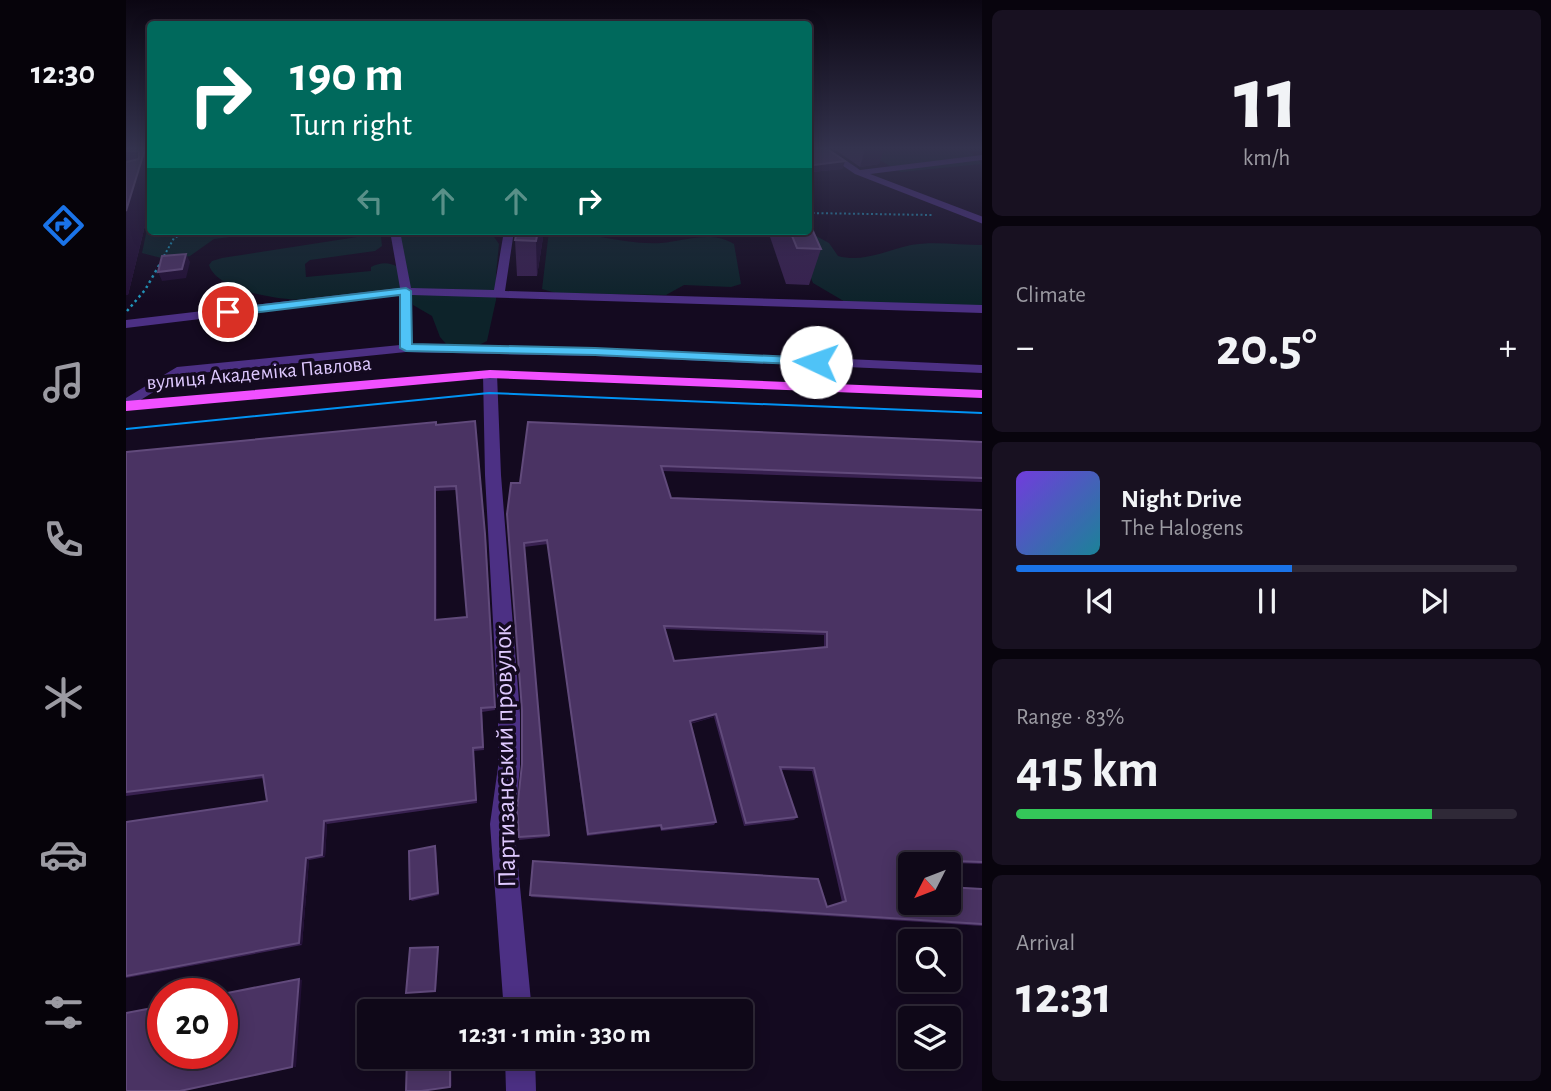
<!DOCTYPE html>
<meta charset="utf-8">
<style>
:root{--surface:#0f0818;--page:#181121;--text:#f1f3f6;--muted:#9b9aa2;--line:#2f2937;--accent:#1a73e8}
body{margin:0;font-family:"Alegreya Sans",sans-serif;background:var(--page);color:var(--text);height:100vh;display:flex;flex-direction:column;font-size:26px;white-space:nowrap}
*{box-sizing:border-box;margin:0}
p{font-size:23px;color:var(--muted)}
.icon{flex:none;width:38px;height:38px;fill:none;stroke:currentColor;stroke-width:2;stroke-linecap:round;stroke-linejoin:round}
.map{position:relative;flex:1;overflow:hidden}
.sheet{display:flex;flex-direction:column;gap:10px;padding:10px;background:#08040d;width:569px}
.sheet>*{flex:none}
.guide{position:absolute;left:21px;top:21px;width:665px;height:214px;border-radius:7px;box-shadow:0 4px 18px #0003,0 0 0 2px var(--line);background:#00695c;color:#fff;overflow:hidden}
.needle{width:46px;rotate:228deg}
.controls{position:absolute;left:772px;top:852px;display:grid;gap:14px}
.controls a{display:grid;place-items:center;width:63px;height:63px;border-radius:7px;background:var(--surface);box-shadow:0 4px 18px #0003,0 0 0 2px var(--line);font-size:35px}
.speed{position:absolute;left:21px;top:978px;display:flex;gap:14px;font-size:35px;font-weight:700;text-align:center}
.speed>*{display:grid;place-content:center;width:91px;height:91px;border-radius:50%;background:var(--surface);box-shadow:0 4px 18px #0003,0 0 0 2px var(--line);line-height:1}
.speed .limit{border:10px solid #d22;background:#fff;color:#111}
.pin{position:absolute;display:grid;place-items:center;width:60px;height:60px;color:#fff;margin:-30px;border:4px solid #fff;border-radius:50%;box-shadow:0 2px 7px #0007}
.me{position:absolute;width:77px;margin:-38px;rotate:273deg;stroke-linejoin:round;filter:drop-shadow(0 0 5px #0008)}
.turn{display:flex;align-items:center;gap:24px;height:147px;padding:0 28px;font-size:32px}
.turn .icon{width:91px;height:91px;stroke-width:2.5}
.turn b{display:block;font-size:49px;line-height:60px}
.lanes{display:flex;align-items:center;height:66px;padding:0 28px;background:#0003;justify-content:center;gap:35px;direction:ltr}
.lanes .off{opacity:.35}
.big{font-size:52px;font-weight:700;line-height:1.1}
.sheet .tile{flex:1;display:flex;flex-direction:column;justify-content:center;gap:10px;min-width:0;padding:0 24px;border-radius:10px;background:var(--page)}
.sheet .dial{align-items:center;gap:0}
.dial b{font-size:91px;line-height:1}
.song{display:flex;align-items:center;gap:21px}
.cover{width:84px;height:84px;border-radius:10px;background:linear-gradient(135deg,hsl(260 70% 55%),hsl(190 70% 35%))}
.played{height:7px;border-radius:4px;background:linear-gradient(90deg,var(--accent) 55%,var(--line) 55%)}
.keys{display:flex;justify-content:space-around;direction:ltr}
.heat{display:flex;justify-content:space-between;align-items:center;font-size:38px;direction:ltr}
.charge{height:10px;border-radius:5px;background:linear-gradient(90deg,#34c759 83%,var(--line) 0)}
.trip{position:absolute;left:231px;top:999px;width:396px;height:70px;border-radius:7px;background:var(--surface);box-shadow:0 4px 18px #0003,0 0 0 2px var(--line);font-weight:700;line-height:70px;text-align:center}
main{display:flex;flex:1;min-height:0}
.dock{display:flex;flex-direction:column;width:126px;justify-content:space-around;align-items:center;background:#06030a;color:var(--muted)}
.dock .icon{width:49px;height:49px}
.dock .active{color:var(--accent)}
.dock b{font-size:32px;color:var(--text)}
.map>svg:first-child{display:block}
.green{fill:#0d232a}
.lines{fill:none;stroke-linecap:round;stroke-linejoin:round}
.path-far1{stroke:#2097bc;stroke-width:2;stroke-dasharray:2 2.5;stroke-linecap:butt}
.path{stroke:#2097bc;stroke-width:2.5;stroke-dasharray:2.5 3.5;stroke-linecap:butt}
.minor{fill:#4c3084;fill-rule:evenodd}
.major{fill:#f150ff;fill-rule:evenodd}
.tram{stroke:#0093f4;stroke-width:2}
.wall{fill:#382150;fill-rule:evenodd}
.shaded-wall{fill:#221035}
.building{fill:#4a3363;stroke:#614a7b;stroke-width:2;fill-rule:evenodd}
.route{fill:#4fc3f7;stroke:#337fa1;stroke-width:2}
.labels{text-anchor:middle;dominant-baseline:central;stroke-width:7;stroke-linejoin:round;paint-order:stroke}
.far-street-label{font-size:21px;fill:#dfc9ff;stroke:#140a20}
.street-label{font-size:26px;fill:#dfc9ff;stroke:#140a20}
</style>
<main>
<nav class="dock">
<b>12:30</b>
<svg class="icon active" aria-label="directions" viewBox="0 0 24 24"><path d="M12 3l9 9-9 9-9-9zM9 14v-3h6M13 9l2 2-2 2"/></svg>
<svg class="icon" aria-label="music" viewBox="0 0 24 24"><path d="M9 18V5l10-2v13"/><circle cx="6" cy="18" r="3"/><circle cx="16" cy="16" r="3"/></svg>
<svg class="icon" aria-label="phone" viewBox="0 0 24 24"><path d="M5 4h4l2 5-3 2q2 4 5 5l2-3 5 2v4C11 20 4 13 5 4z"/></svg>
<svg class="icon" aria-label="climate" viewBox="0 0 24 24"><path d="M12 3v18M4 7l16 10M4 17L20 7"/></svg>
<svg class="icon" aria-label="car" viewBox="0 0 24 24"><path d="M5 17H2v-5l4-1 3-4h7l3 4 3 1v5h-3M9 17h6M6 11h13"/><circle cx="7" cy="17" r="2"/><circle cx="17" cy="17" r="2"/></svg>
<svg class="icon" aria-label="filters" viewBox="0 0 24 24"><path d="M4 7h16M4 17h16"/><circle cx="9" cy="7" r="2"/><circle cx="15" cy="17" r="2"/></svg>
</nav>
<div class="map">
<svg width="857" height="1091" viewBox="0 0 857 1091">
<rect width="100%" height="100%" fill="#140a20"/>
<path class="green" d="M733,149H842L856,164L775,172Z
M24,215V231H152L88,239L64,256L43,260L16,253Z
M273,231H364L373,244L370,274V300L361,341L353,345H321L314,337L306,316L287,305Z
M423,231C461,231 496,245 535,243C559,241 586,230 608,244L615,284L605,287L558,285L540,295L430,293L416,289Z
M681,231L703,243L712,256C738,263 761,250 785,245C807,241 834,245 856,245V307L721,303L687,283L667,234Z
M244,235L255,237L256,246L249,251L184,260L179,264L180,277L245,271V267C255,262 263,262 272,267L275,287L268,290C238,294 205,302 175,300C151,299 91,291 83,265L86,261L96,258Z"/>
<g class="lines">
<path class="path-far1" d="M682,213L806,215
M38,256L48,238L62,231"/>
<path class="path" d="M1,311L19,290L39,255"/>
<path class="minor" d="M692,149H703L734,170L857,155V160L744,174L857,217V224L729,174Z
M76,231H105L80,236L76,235Z
M264,231H274L285,288L368,290L378,231H388L379,291L857,305V313L286,295V344L469,348L857,365V373L469,356L280,352L55,375L0,409V398L51,367L274,345V295L0,328V320L274,288Z
M364,370L371,374L375,475L394,714V767L388,824L406,1012H378L364,824L372,767V714L359,475L357,374Z
M379,1057H409L410,1091H380Z"/>
<path class="major" d="M364,370L857,390V398L364,378L0,411V401Z"/>
<path class="tram" d="M0,429L363,393L857,413"/>
</g>
<path class="wall" d="M0,149H24V205L2,295H0Z
M682,149L719,161L716,169L686,172L682,170Z
M708,149H758L753,164L734,167Z
M418,231L411,276H391L389,240Z
M642,231H682L695,249L683,285L660,284Z
M402,422L857,442V482L536,471L545,498L857,510V864L799,862L784,903L857,889V926L405,897L404,895L701,907L716,902L686,771L655,770L671,817L668,820L618,826L588,717L564,724L590,822L588,825L535,831L534,827L461,836L422,544L398,547L423,837L393,840L391,810L396,764L394,483ZM539,629L698,635V647L548,661Z
M310,425L360,538L369,710L356,712L358,750L347,751L351,803L201,824L199,857L183,860L176,945L0,978V822L141,801L138,778L0,796V452ZM330,490L341,617L311,620L310,491Z
M309,846L310,849L313,895L286,901L284,899Z"/>
<path class="shaded-wall" d="M18,149H24V205L2,295H0V211Z
M739,149H758L753,164L734,167Z
M719,161L716,169L686,172L688,165Z
M412,231H418L411,276L410,241Z
M60,254L64,262L60,278L36,281L32,272Z
M309,487L310,491L311,624L309,620Z
M590,714L588,717L562,724L564,721Z
M198,821L201,824L199,857L196,855Z
M309,846L310,849L313,895L312,893Z
M180,858L183,860L176,945L173,943Z
M312,947L313,948L310,992L309,991Z
M173,979L176,980L170,1067H166Z
M324,1057H326V1086L324,1087Z"/>
<path class="building" d="M0,149H19L0,211V162L13,159V151H0Z
M682,149H701L719,161L688,165L682,161Z
M682,220L695,249L671,248L664,231H682Z
M391,231H412L410,241L389,240Z
M60,254L56,269L32,272L36,256Z
M349,421L359,534L369,707L355,708L357,747L347,748L350,800L198,821L196,855L180,858L173,943L0,976V822L141,801L137,775L0,792V452L310,422V425ZM330,486L341,617L309,620V487Z
M402,422L857,442V478L535,466L545,498L857,510V862L799,860L798,864H784V903H822V887L857,889V924L404,895L407,861L692,879L701,907L720,901L688,768L654,767L671,817L620,823L590,714L564,721L590,822L536,829L535,825L462,834L421,540L398,543L423,835L393,837L391,810L396,764V710L381,514L385,483H394ZM538,626L701,632V647L548,661Z
M309,846L312,893L284,899L283,851Z
M312,947L309,991L280,993L284,948Z
M173,979L166,1067L54,1091H0V1013L37,1006V1054H96V994Z
M281,1057H324V1087L295,1091H280Z"/>
<linearGradient id="sky" x2="0" y2="1"><stop stop-color="#0b0612"/><stop offset="0.49" stop-color="#34334e"/><stop offset="1" stop-color="#34334e" stop-opacity="0"/></linearGradient>
<rect width="857" height="302" fill="url(#sky)"/>
<path class="route" d="M280,288L285,291L286,344L469,348L690,358L696,362L690,365L469,355L280,351L274,348V295L102,316L96,312L102,309Z"/>
<g class="labels">
<g class="far-street-label">
<text transform="translate(133 373) rotate(-5)">вулиця Академіка Павлова</text>
</g>
<g class="street-label">
<text transform="translate(379 756) rotate(-91)">Партизанський провулок</text>
</g>
</g>
</svg>
<div class="controls">
<a><svg class="needle" viewBox="-14 -14 28 28"><path d="M0-13l5 13h-10z" fill="#e53935"/><path d="M0 13l5-13h-10z" fill="#9b9aa2"/></svg></a>
<a><svg class="icon" aria-label="search" viewBox="0 0 24 24"><circle cx="10" cy="10" r="6"/><path d="M15 15l6 6"/></svg></a>
<a><svg class="icon" aria-label="layers" viewBox="0 0 24 24"><path d="M12 4l9 5-9 5-9-5zM3 14l9 5 9-5"/></svg></a>
</div>
<div class="speed"><div class="limit">20</div></div>
<div class="pin" style="left:102px;top:312px;background:#d93025"><svg class="icon" aria-label="arrive" viewBox="0 0 24 24"><path d="M6 21V4h12l-3 4 3 4H6"/></svg></div>
<svg class="me" style="left:690px;top:362px" viewBox="-20 -20 40 40"><circle r="19" fill="#fff"/><path d="M0-13L10 11 0 6-10 11z" fill="#4fc3f7"/></svg>
<div class="trip">12:31 · 1 min · 330 m</div>
<div class="guide">
<div class="turn"><svg class="icon" aria-label="right" viewBox="0 0 24 24"><path d="M7 20v-9h11M14 6l5 5-5 5"/></svg><div><b>190 m</b>Turn right</div></div>
<div class="lanes"><svg class="icon off" aria-label="left" viewBox="0 0 24 24"><path d="M17 20v-9H6M10 6l-5 5 5 5"/></svg><svg class="icon off" aria-label="ahead" viewBox="0 0 24 24"><path d="M12 20V5M6 11l6-6 6 6"/></svg><svg class="icon off" aria-label="ahead" viewBox="0 0 24 24"><path d="M12 20V5M6 11l6-6 6 6"/></svg><svg class="icon" aria-label="right" viewBox="0 0 24 24"><path d="M7 20v-9h11M14 6l5 5-5 5"/></svg></div>
</div>
</div>
<section class="sheet">
<div class="tile dial"><b>11</b><p>km/h</p></div>
<div class="tile"><p>Climate</p>
<div class="heat"><a>−</a><b class="big">20.5°</b><a>+</a></div>
</div>
<div class="tile">
<div class="song"><i class="cover"></i><div><b>Night Drive</b><p>The Halogens</p></div></div>
<div class="played"></div>
<div class="keys"><svg class="icon" aria-label="previous" viewBox="0 0 24 24"><path d="M18 5L8 12l10 7zM5 5v14"/></svg><svg class="icon" aria-label="pause" viewBox="0 0 24 24"><path d="M8 5v14M16 5v14"/></svg><svg class="icon" aria-label="next" viewBox="0 0 24 24"><path d="M6 5l10 7-10 7zM19 5v14"/></svg></div>
</div>
<div class="tile"><p>Range · 83%</p><b class="big">415 km</b><div class="charge"></div></div>
<div class="tile"><p>Arrival</p><b class="big">12:31</b></div>
</section>
</main>
